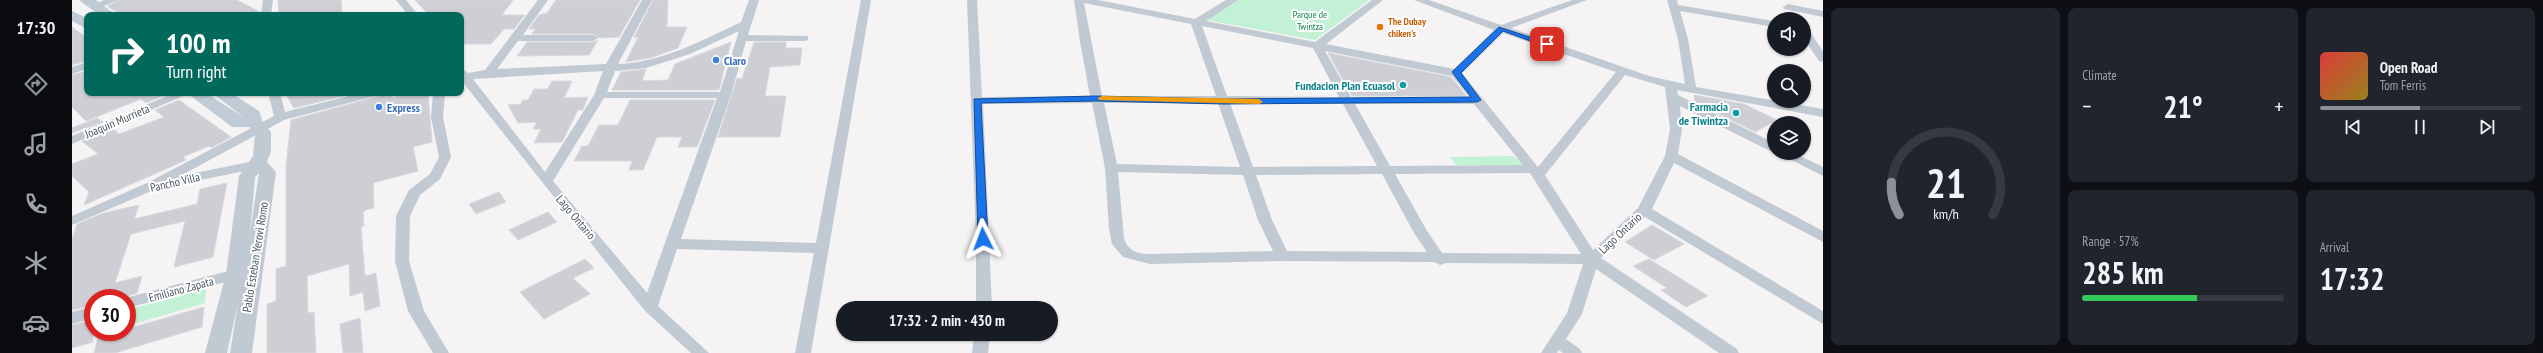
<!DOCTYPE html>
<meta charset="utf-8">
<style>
:root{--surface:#171b24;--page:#20242c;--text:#f1f3f6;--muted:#9ea1a6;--line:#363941;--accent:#8c9099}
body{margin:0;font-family:"PT Sans Narrow",sans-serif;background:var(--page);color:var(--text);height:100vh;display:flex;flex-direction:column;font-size:15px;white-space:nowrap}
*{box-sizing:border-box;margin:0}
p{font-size:13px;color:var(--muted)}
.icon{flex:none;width:22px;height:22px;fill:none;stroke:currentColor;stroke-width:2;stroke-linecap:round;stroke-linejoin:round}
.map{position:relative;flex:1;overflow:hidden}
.drawer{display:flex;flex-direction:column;gap:8px;padding:8px;background:#0d0f14;width:720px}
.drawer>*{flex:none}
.guide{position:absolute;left:12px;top:12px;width:380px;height:84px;border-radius:8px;box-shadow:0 1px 3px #0004;background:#00695c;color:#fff;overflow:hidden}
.buttons{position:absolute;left:1695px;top:12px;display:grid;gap:8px}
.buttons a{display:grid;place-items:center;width:44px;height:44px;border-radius:50%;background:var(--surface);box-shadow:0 1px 3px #0004;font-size:20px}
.speed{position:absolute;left:12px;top:289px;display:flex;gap:8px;font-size:20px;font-weight:700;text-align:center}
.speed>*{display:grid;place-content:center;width:52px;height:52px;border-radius:50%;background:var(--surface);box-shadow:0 1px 3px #0004;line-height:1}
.speed .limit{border:6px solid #d22;background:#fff;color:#111}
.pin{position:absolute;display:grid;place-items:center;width:34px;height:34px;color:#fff;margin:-17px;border-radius:8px;box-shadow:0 2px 6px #0006}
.me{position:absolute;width:44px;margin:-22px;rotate:357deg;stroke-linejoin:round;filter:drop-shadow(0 0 3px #0008)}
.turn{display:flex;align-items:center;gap:14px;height:84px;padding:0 16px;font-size:18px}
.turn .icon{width:52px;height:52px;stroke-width:2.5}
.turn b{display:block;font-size:28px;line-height:34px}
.big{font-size:30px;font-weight:800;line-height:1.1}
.drawer .widget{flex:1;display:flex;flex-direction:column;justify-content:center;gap:6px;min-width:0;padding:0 14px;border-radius:8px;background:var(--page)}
.drawer .dial{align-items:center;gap:0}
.dial svg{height:104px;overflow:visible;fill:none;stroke:var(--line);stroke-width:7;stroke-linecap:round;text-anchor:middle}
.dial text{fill:var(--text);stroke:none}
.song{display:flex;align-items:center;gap:12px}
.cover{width:48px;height:48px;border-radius:6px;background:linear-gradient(135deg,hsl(0 70% 55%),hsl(50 70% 35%))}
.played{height:4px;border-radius:2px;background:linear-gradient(90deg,var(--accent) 50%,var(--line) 50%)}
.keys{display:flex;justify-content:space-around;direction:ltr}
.heat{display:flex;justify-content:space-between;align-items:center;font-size:22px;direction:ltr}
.charge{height:6px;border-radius:3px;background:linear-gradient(90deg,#34c759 57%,var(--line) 0)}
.drawer .tiles{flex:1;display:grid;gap:8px;grid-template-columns:repeat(3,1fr)}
.widget:first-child{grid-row:span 2}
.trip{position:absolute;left:764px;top:301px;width:222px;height:40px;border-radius:20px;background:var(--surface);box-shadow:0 1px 3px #0004;font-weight:800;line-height:40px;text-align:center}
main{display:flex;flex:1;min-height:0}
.tab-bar{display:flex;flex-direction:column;width:72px;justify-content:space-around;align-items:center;background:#090b0e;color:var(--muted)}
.tab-bar .icon{width:28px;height:28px}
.tab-bar .active{color:var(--accent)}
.tab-bar b{font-size:18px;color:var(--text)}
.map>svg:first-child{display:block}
.green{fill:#c3f1d5}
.building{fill:#cdcfd5;stroke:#d7d9de}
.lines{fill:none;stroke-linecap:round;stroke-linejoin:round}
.minor{fill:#c1cad2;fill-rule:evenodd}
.tertiary{fill:#c1cad2;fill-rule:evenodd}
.secondary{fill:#c1cbd6;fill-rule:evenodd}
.route{fill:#1a73e8;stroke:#114b97}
.slow{fill:#f59e0b}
.food-dot{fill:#e8710a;stroke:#fff;stroke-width:1.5}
.shop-dot{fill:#3f7fe0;stroke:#fff;stroke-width:1.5}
.culture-dot{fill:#0f9aa8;stroke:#fff;stroke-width:1.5}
.labels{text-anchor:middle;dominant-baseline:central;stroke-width:4;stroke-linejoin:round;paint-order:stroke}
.far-park-label{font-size:10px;fill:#17864f;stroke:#fff}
.far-food-label{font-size:10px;font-weight:bold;fill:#c56008;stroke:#fff;text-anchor:start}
.shop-label{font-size:12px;font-weight:bold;fill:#366cbe;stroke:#fff;text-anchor:start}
.culture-label{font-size:12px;font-weight:bold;fill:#0d838f;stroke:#fff;text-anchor:end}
.street-label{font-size:12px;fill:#4a5661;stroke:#fff}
</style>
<main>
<nav class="tab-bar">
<b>17:30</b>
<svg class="icon active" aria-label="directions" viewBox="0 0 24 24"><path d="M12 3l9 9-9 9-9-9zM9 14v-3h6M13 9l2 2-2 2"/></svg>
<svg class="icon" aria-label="music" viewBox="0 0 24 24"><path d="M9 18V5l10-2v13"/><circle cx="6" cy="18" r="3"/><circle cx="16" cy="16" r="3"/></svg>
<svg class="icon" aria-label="phone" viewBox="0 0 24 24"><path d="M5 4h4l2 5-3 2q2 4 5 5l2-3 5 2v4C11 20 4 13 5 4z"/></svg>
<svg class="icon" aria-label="climate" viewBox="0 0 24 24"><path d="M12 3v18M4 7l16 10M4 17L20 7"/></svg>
<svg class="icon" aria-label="car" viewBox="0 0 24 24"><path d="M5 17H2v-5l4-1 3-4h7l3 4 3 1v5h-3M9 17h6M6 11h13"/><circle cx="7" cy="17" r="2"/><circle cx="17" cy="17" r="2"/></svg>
</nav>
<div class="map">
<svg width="1751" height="353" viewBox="0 0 1751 353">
<rect width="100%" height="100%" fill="#f5f3f3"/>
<path class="green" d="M1166,0H1297L1243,40L1134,20Z
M1441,156L1453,165H1384L1378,157Z
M134,288L133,303L55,326V310Z"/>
<path class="building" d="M47,0H165L188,12V15H49L35,6Z
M206,0H269L270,15H207Z
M343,0H441L430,15H453L442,29H432L419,44H389V15H357Z
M484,0H568L547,37L527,38L521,34H460L463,29H457L467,15L475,13Z
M581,0H596L595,27H615L606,48L578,58L554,62L566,37H562Z
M0,27L15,38V61L0,65Z
M526,40L517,55L445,56L455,42H521Z
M659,42L647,90H540L549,72L574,69L570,81L596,80L603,64Z
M682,42H714V48H730L728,65L698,67L693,96H714L708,137H646L665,78L670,79Z
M1256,53L1379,77L1394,96H1280Z
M15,71V93H97L74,103L69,99L14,121L0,107V75Z
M480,81H500L492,98L516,97L511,110H506L490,142L462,143L469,129H461L465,122L446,123L436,105L449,104L451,100H456L462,89H476Z
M213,93H283L222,108Z
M310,93H320V98L339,93H356L360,142L341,147L346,171L301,183L302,208L293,210L291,213L292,226L289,227L293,276L304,273L308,306L293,311L291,292L278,296L277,264L235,276L236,313L242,312L244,353H195V304L204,301V269L214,266V167L219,120L307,96Z
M1622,95L1672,104L1705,120L1683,132L1623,102Z
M107,100L159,137L139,148L137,146L111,157L114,160L12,205L17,192L0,176V164L26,154L10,141L40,128L47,134L92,117L83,110Z
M558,100H643L625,147H606L610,137H585L571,170H557L560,161H502L510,146H516L527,125H546Z
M25,118L31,122L0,133V128Z
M155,183L141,257L102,267L113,221L59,234L43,283L70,276L65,293L50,298H21V305L0,310V239L5,224L32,213L67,205L62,219L125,204L128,189Z
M427,192L434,202L404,214L397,204Z
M476,212L485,222L446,240L437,230Z
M1580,225L1612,244L1582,260L1553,242Z
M513,259L522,268L501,278L518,294L472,319L448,292Z
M1577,259L1611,280L1636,296L1614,307L1589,290L1595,288L1561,266Z
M132,307L130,327L43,353H22L26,337L44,332H55V329Z
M288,318L291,353H271L268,324Z
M21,320V342L0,348V325Z"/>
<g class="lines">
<path class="minor" d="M32,0H46L25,9L20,6Z
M191,0H201L199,15H189Z
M324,0H334L346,15H336Z
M466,0H476L451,35H521L526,38L521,41H446L425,69L534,64L570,0H580L546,64C591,62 629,41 669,22L677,0H687L676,35L736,36V40L732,41H674L659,95L609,239L744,243L789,0H799L739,353H723L742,253L605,249L586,306L637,353H619L573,311L389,80V68L396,73L413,70ZM667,31L648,92H535L543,71L574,68L618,54ZM531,71L522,95L473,172L401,79ZM532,98H645L575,293L481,181Z
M895,0H905L910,97L1018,96L1008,42L1002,0H1026L1123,19L1154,0H1166L1134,21L1243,42L1300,0H1311L1254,44L1382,69L1422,30L1342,0H1357L1429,25L1500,0H1515L1439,28L1577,76L1613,84L1606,39L1595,0H1605L1606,5L1702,21V27L1608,11L1616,39L1624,87L1751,109V117L1605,90L1606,95L1702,143V152L1698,151L1608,106L1610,129L1606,154L1751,231V242L1602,163L1580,209L1751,311V324L1573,217L1529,258L1665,349L1667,353H1647L1524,269L1510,314L1494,339L1508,349L1510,353H1491L1487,350L1485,353H1469L1495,313L1511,264L1374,263L1368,265L1362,262L1210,261L1078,264L1051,257L1040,244L1037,229L1033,168L1020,103L911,104L920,308H904V239ZM1012,3L1119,24L1144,96H1030ZM1130,26L1241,48L1267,97L1155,96ZM1431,33L1544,72L1466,167L1390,73ZM1253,51L1380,76L1397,97H1279ZM1553,75L1593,87L1598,129L1593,156L1566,208L1521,250L1473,175ZM1032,103H1146L1168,167L1045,164ZM1158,103L1271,104L1305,166L1181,167ZM1283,104H1402L1451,165L1318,166ZM1046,172L1171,175L1186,220L1201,251L1078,254C1065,254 1056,251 1052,238ZM1458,173L1509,254L1370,253L1355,231L1323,174ZM1310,174L1342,233L1355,252L1215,251L1200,220L1184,175Z
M1716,4L1751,11V17L1712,9L1711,7Z
M1732,28L1736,29L1751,51V62L1747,61L1732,39Z
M15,62V69L0,74V67Z
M102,93H118L0,144V136Z
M196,93H208L213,112L289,93H309L307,95L212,120L108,176L188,160L193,161L194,164L193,167L84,189L0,225V216L75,183L202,116Z
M361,93H373L371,117L379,157L368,179L348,195L338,216L337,261L352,311L377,353H361L336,311L323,261L324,216L337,190L358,174L367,157L359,117Z
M1706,153H1722L1751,167V176Z
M164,269L169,270L171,274L169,278L55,308L53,298Z
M21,306V318L0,324V312Z
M902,334H918L916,353H900Z"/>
<path class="tertiary" d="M182,118L188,120L199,132V151L195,162L204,172L180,353H158L166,304L155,353H133L154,274L167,176L181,156L183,133L174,123ZM187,173L178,233L183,177Z"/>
<path class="secondary" d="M7,0H24L44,15H27Z
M0,11L15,18V29L0,21Z
M115,93H134L173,118L140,93H159L187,111L191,123L188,127H160Z"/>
</g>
<path class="route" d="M1427,27L1479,44L1472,46L1431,31L1389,73L1409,100L1405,102L1152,104L1024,101L909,103L916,239L911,242L906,239L902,99L1024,96L1152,99L1399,97L1380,72Z"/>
<path class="slow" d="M1030,96L1187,99L1191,102L1187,104L1027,100L1026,98Z"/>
<circle class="food-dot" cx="1308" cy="27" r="4"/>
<g class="shop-dot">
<circle cx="644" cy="60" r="4"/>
<circle cx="307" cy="107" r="4"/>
</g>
<g class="culture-dot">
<circle cx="1331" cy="85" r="4"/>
<circle cx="1664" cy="113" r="4"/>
</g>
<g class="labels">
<g class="far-park-label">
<text x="1238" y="14">Parque de<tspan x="1238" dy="12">Twintza</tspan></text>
</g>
<g class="far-food-label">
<text x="1316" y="21">The Dubay<tspan x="1316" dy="12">chiken's</tspan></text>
</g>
<g class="shop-label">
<text x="652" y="60">Claro</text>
<text x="315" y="107">Express</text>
</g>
<g class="culture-label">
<text x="1323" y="85">Fundacion Plan Ecuasol</text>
<text x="1656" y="106">Farmacia<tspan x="1656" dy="14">de Tiwintza</tspan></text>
</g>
<g class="street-label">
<text transform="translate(45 121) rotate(-23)">Joaquin Murrieta</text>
<text transform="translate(103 182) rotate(-13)">Pancho Villa</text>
<text transform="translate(504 217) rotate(50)">Lago Ontario</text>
<text transform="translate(1548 233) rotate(-43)">Lago Ontario</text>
<text transform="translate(183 257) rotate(-81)">Pablo Esteban Yerovi Romo</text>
<text transform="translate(109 289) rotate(-15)">Emiliano Zapata</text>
</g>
</g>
</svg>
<div class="buttons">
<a><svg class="icon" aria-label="sound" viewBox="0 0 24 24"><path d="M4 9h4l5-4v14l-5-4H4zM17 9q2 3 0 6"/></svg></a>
<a><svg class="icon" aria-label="search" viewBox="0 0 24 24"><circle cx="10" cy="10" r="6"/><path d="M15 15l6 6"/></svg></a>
<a><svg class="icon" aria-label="layers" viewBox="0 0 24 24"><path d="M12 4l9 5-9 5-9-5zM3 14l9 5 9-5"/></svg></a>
</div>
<div class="speed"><div class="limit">30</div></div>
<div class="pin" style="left:1475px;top:44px;background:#d93025"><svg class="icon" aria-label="arrive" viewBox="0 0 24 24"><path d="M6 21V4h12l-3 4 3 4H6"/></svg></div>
<svg class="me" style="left:911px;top:239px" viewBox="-20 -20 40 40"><path d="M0-17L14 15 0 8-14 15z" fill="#1a73e8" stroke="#fff" stroke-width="4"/></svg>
<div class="trip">17:32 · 2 min · 430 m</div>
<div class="guide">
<div class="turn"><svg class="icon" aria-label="right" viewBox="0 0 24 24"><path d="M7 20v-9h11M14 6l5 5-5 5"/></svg><div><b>100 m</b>Turn right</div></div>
</div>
</div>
<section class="drawer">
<div class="tiles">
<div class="widget dial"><svg viewBox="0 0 100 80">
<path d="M14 69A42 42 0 1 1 86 69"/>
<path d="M14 69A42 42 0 0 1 8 44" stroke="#8c9099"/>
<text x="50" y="56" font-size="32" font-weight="700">21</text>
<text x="50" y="72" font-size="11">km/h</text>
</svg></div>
<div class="widget"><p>Climate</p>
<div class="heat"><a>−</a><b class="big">21°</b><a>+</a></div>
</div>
<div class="widget">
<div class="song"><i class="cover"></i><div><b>Open Road</b><p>Tom Ferris</p></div></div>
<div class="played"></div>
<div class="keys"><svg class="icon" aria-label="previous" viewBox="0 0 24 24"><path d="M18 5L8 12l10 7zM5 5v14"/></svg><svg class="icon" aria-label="pause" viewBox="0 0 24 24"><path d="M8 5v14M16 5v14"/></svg><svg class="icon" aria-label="next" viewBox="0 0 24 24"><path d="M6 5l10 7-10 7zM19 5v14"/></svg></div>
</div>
<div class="widget"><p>Range · 57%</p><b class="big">285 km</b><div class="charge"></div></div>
<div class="widget"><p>Arrival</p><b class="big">17:32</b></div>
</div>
</section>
</main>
